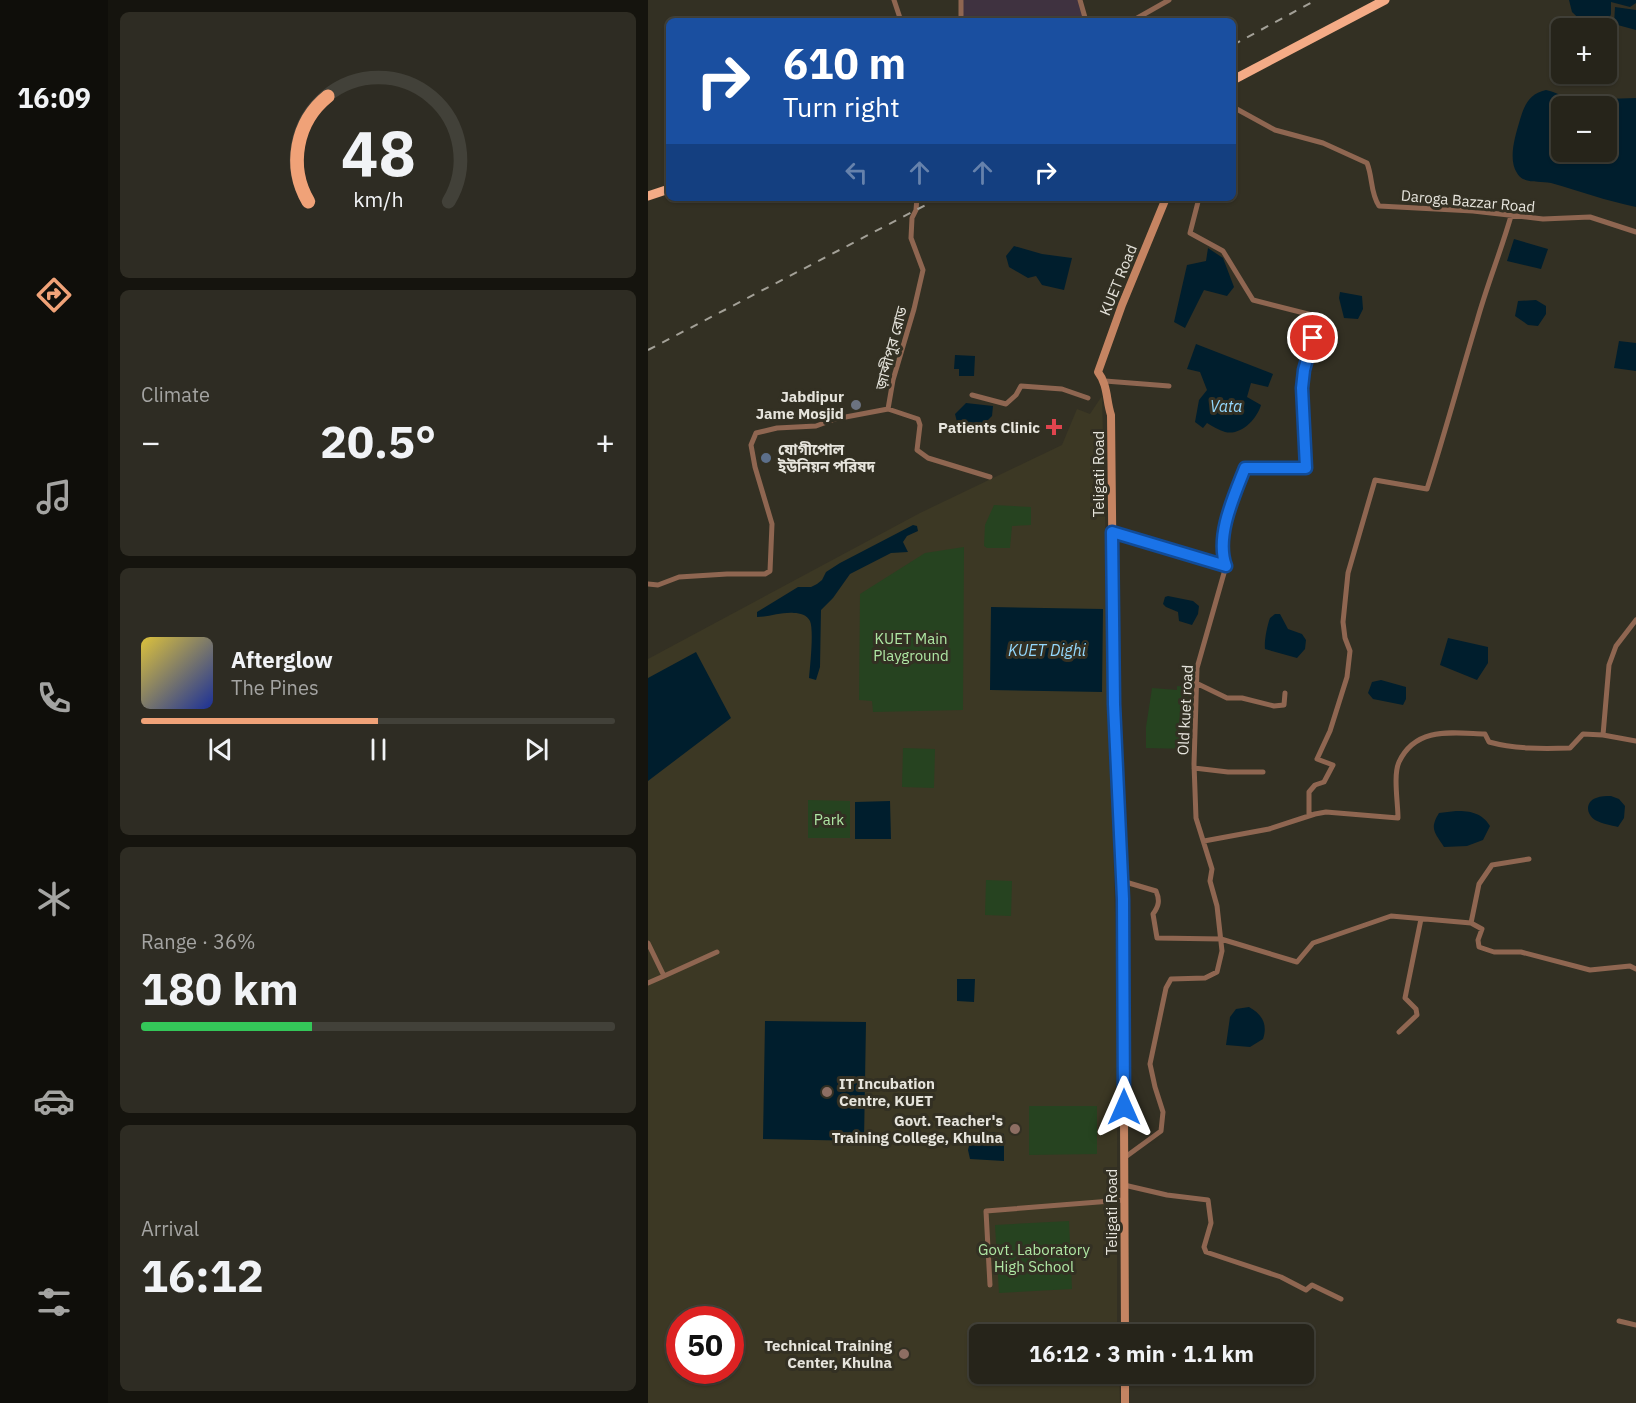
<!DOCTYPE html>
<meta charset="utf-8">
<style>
:root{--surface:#26241a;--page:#2e2c23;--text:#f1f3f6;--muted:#a4a4a2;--line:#424139;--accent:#f0a278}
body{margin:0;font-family:"IBM Plex Sans","Noto Sans Bengali",sans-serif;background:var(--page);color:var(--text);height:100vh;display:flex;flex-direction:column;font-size:22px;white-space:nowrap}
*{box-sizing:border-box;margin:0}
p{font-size:20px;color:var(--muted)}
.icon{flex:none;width:33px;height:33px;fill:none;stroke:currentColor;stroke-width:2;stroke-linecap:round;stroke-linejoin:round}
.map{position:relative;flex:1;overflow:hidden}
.details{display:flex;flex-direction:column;gap:12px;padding:12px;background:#15140e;width:540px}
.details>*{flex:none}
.guide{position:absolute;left:18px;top:18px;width:570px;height:183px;border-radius:9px;box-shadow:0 2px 4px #0004,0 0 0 2px var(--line);background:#1a4fa0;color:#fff;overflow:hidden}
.tools{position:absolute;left:903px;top:18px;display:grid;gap:12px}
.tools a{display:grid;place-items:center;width:66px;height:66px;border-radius:9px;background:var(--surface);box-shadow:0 2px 4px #0004,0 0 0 2px var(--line);font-size:30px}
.speed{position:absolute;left:18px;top:1306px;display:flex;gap:12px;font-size:30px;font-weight:700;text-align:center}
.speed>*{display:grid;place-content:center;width:78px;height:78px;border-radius:50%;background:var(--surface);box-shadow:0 2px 4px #0004,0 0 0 2px var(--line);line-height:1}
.speed .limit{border:9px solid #d22;background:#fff;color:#111}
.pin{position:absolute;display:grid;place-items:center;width:51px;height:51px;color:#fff;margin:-26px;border:3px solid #fff;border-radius:50%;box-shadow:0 2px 6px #0007}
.me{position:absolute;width:66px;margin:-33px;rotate:0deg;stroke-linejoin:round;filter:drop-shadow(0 0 4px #0008)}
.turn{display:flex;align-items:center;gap:21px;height:126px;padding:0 18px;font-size:27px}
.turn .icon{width:78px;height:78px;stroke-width:2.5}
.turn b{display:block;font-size:42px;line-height:51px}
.lanes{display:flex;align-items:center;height:57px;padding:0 18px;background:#0003;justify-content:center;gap:30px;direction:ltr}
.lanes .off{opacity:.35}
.big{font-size:45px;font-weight:700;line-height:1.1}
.details .tile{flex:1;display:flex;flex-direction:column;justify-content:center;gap:9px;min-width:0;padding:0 21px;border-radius:9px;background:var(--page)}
.details .dial{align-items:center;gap:0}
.dial svg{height:156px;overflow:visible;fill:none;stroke:var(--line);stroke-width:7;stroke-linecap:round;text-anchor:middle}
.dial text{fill:var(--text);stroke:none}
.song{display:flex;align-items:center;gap:18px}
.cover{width:72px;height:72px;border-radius:9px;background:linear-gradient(135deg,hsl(50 70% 55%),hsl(230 70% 35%))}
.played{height:6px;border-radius:3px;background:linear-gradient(90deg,var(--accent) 50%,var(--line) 50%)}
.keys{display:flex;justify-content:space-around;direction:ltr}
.heat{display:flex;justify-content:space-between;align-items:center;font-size:33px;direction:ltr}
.charge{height:9px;border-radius:4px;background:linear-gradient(90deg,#34c759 36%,var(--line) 0)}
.trip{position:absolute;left:321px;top:1324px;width:345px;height:60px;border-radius:9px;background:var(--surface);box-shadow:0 2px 4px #0004,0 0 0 2px var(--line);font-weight:700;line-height:60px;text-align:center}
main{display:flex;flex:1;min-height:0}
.tab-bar{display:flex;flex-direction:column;width:108px;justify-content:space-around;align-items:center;background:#0f0e0a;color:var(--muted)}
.tab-bar .icon{width:42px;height:42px}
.tab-bar .active{color:var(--accent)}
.tab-bar b{font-size:27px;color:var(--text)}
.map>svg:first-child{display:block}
.industrial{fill:#3f3240}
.built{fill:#3c3824;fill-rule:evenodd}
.green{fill:#264320}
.water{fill:#001e2d;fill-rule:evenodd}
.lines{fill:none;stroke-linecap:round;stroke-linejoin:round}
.minor{stroke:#8f6651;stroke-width:5}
.secondary{stroke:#c58462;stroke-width:8}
.trunk{stroke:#f4ab86;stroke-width:9}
.rail{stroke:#a3a097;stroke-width:2;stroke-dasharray:8 8;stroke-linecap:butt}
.route-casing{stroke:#114b97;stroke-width:15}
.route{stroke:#1a73e8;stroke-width:10}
.worship-dot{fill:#6b7280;stroke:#333023;stroke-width:2}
.health-dot{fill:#e0444e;stroke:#333023;stroke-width:2}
.service-dot{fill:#5c6f8a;stroke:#333023;stroke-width:2}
.education-dot{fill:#8d6e63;stroke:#333023;stroke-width:2}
.labels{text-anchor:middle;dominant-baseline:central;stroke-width:6;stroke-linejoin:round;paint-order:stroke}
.street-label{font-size:15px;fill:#e6e4dc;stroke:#333023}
.poi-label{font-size:15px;font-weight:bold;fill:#e6e4dc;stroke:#333023;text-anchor:end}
.park-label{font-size:15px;fill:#afe7a4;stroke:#333023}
.water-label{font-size:16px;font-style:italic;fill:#94d8fd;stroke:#333023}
</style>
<main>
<nav class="tab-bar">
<b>16:09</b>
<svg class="icon active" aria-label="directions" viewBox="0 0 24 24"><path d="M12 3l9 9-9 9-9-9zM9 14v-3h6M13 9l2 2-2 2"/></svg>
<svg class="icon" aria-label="music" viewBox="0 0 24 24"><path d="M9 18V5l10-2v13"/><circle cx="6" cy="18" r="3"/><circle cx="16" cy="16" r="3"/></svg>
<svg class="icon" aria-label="phone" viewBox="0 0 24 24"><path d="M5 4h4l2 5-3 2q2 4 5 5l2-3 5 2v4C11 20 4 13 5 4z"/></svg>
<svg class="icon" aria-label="climate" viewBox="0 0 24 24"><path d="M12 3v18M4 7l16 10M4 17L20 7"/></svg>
<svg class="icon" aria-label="car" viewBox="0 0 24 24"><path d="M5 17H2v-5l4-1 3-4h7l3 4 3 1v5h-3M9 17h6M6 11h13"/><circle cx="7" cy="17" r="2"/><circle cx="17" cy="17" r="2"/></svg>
<svg class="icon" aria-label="filters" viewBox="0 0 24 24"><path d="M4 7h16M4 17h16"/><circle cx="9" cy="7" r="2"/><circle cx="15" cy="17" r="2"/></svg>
</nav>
<section class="details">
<div class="tile dial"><svg viewBox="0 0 100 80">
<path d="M14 69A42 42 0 1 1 86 69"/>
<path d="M14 69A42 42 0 0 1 24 15" stroke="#f0a278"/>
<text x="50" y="56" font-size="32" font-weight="700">48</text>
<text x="50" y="72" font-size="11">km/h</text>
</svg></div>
<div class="tile"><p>Climate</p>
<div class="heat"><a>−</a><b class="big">20.5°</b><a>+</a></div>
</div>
<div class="tile">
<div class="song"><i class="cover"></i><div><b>Afterglow</b><p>The Pines</p></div></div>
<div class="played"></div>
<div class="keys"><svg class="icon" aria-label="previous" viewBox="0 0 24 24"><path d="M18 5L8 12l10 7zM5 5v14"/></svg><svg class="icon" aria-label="pause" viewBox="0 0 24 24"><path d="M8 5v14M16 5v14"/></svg><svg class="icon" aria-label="next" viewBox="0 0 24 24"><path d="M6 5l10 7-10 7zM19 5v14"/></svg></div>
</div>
<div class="tile"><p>Range · 36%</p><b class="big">180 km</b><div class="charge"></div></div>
<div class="tile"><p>Arrival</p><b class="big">16:12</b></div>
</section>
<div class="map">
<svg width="988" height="1403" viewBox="0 0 988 1403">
<rect width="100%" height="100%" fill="#333023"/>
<path class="industrial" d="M313,0H432L438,21H316Z"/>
<path class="built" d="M454,396L469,992V1335H332V1374H471L472,1403H0V659L272,513L414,445L429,409L442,414ZM32,1320H82V1371H32Z"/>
<path class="green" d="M346,505L383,507V525L364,526L362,548H339L336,546L337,525Z
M316,547L315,710L225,712L224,701L211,700L212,594L277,553Z
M529,686L543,687L541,749L498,748V727L504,688L529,690Z
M255,748L287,749L286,788L254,787Z
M160,800L202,801V838H160Z
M338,880L364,881L363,916L337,915Z
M381,1106H449V1154L381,1155Z
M421,1221L424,1289L351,1293L347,1225Z"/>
<path class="water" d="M921,0H988V3L982,7L963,2V14L958,28H941L924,12Z
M967,7L988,10V30L966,24Z
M898,90C909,92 917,99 928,100L988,98V207C959,201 931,191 903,183C894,181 884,183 875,179C873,178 870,175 869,173C860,159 867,137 871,123C876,106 880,94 898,90ZM914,106H958V152H914Z
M866,239L900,249L893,269L859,261Z
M366,246L394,254L424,258L416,290L394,285L388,276L380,278L361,267L358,256Z
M560,248L575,258L586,287L579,296L556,290L537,328L526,322L539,265L558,261Z
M692,292L714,296L715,309L710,319L696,318L691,298Z
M888,300L898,306V314L890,326L880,325L867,316L870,301Z
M971,341L988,343V371L966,368Z
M548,344L625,374L620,387L603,383L599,397L613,405C609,419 593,436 577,432C571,430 564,426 559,423L555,428L547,422L551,400L559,390L552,372L539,369Z
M307,355L327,356L326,376H311V369H306Z
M318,403L345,406L344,416L340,420L339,428L316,430L315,423L309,422L307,414Z
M265,525L269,526L270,531L259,536L255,542L260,552L243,553L202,574L185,598L173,610L172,667L168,680L161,678C162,666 166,631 162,621C159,615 152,613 146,613C133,612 122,617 109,617V612L150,587H163L169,584L174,580L178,572L192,563Z
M520,596L545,601L551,606L550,614L544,625L531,621L530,612L518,607L515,604L517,597Z
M343,607L455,609L454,692L342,690Z
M627,614H632L640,629L654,634L658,640L657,649L649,658L617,649C616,642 619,626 622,618Z
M800,638L840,647V663L829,680L792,665Z
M48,652L83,718L0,781V678Z
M733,680L758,687V699L755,705L725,699L720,693L724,682Z
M963,796L971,799L977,806L976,818L970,827C963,825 954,824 947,820C938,814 937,802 948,798C953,796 958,796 963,796Z
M242,801L243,839H207V802Z
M808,811C823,811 834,813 842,826L835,840L819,846L796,847C787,833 781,829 791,813Z
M309,979H327L326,1002L309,1001Z
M601,1007C614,1014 620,1024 615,1039L602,1047L578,1045L582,1017L588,1009Z
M117,1021L218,1022L216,1141L115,1139Z
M334,1131L356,1134V1161L322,1159L320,1150L323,1137Z"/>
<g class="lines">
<path class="minor" d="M246,0L253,21
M313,0V17L316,21
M432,0L438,21
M484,21L521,0
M585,107L627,130L675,143L719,163C725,178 722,192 731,206L825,211L895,219L942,217L988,232
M457,381L521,386
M324,395L358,404L368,395L373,386L414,389L440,398
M240,409L270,419L272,425L269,450L280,458L342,477
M464,532L578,566
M0,584L10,585L31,577L79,574H117L122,571L124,524L107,467L103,445L108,433L129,428L168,426L187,419L240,409L245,380L266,309L275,270L263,238L264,218L268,210L269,198
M548,683L579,698H594L626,706L636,705L637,693
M955,735L988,741
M546,768L580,772H615
M661,816V792L667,785L676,782L685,765L669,759L682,731L699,677L702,651L697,638L695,622L700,573L727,480L779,489C797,433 812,377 829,321C839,285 853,251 863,216
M556,841L621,829L667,814L678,812L750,818C750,803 745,775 751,762C768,726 805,733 837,734L841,742C867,749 894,749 922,748L935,734L955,735L961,665L968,646L988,620
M474,881L508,891C512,900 511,906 505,914L509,938L573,939L649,962L665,943L743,916L823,923L831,884L844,865L881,859
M823,923L834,929L830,940L831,947L846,952H873L942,970L982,966L988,969
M0,943L16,976L0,983
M16,976L69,952
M751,1032L769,1015L768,1009L757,998L773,919
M476,1158L513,1131L515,1112L507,1087L502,1064L518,988L523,979L557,978L569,972L574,951L569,906L562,881L564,869L548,818L546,764L549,668L578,566C567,538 586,495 597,468H658L654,388L656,370L669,323L664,315L605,300L575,251L542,233L551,198
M476,1185L519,1195L560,1200L563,1223L556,1247L558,1252L633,1277L658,1290L664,1285L693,1299
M342,1285L338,1211L476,1200
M971,1321L988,1325"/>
<path class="secondary" d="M477,1335L475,899L466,704L463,415C458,400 460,385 450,372L474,305L518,198
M477,1374V1403"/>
<path class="trunk" d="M585,80L737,0
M0,196L21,189"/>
<path class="rail" d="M585,45L668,0
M0,350L291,198"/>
</g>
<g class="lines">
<defs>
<path id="route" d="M476,1107L475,899L466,704L464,532L578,566C567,537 586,496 597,468H658L654,388L656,370L665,338"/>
</defs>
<use href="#route" class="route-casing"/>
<use href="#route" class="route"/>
</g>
<circle class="worship-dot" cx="208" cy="405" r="6"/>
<path class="health-dot" d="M403 418h6v6h6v6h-6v6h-6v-6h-6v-6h6z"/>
<circle class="service-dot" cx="118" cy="458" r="6"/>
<g class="education-dot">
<circle cx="179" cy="1092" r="6"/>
<circle cx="367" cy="1129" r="6"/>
<circle cx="256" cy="1354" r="6"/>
</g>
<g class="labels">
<g class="street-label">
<text transform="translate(820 201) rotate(5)">Daroga Bazzar Road</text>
<text transform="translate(470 280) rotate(-68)">KUET Road</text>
<text transform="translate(243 348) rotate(-75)">জ়াব্দীপুর রোড</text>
<text transform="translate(450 474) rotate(-90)">Teligati Road</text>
<text transform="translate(537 710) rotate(-87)">Old kuet road</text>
<text transform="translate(463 1212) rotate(-90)">Teligati Road</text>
</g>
<g class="poi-label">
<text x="196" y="396">Jabdipur<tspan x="196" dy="17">Jame Mosjid</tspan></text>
<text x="392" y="427">Patients Clinic</text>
<text x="130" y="449" text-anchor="start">যোগীপোল<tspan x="130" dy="17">ইউনিয়ন পরিষদ</tspan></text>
<text x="191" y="1083" text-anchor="start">IT Incubation<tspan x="191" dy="17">Centre, KUET</tspan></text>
<text x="355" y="1120">Govt. Teacher's<tspan x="355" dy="17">Training College, Khulna</tspan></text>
<text x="244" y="1345">Technical Training<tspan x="244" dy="17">Center, Khulna</tspan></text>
</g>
<g class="park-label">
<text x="263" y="638">KUET Main<tspan x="263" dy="17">Playground</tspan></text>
<text x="181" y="819">Park</text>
<text x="386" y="1249">Govt. Laboratory<tspan x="386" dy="17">High School</tspan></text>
</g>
<g class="water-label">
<text x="578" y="406">Vata</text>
<text x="399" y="650">KUET Dighi</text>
</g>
</g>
</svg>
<div class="tools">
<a>+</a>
<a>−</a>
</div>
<div class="speed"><div class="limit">50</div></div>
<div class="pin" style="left:665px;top:338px;background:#d93025"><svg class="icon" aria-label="arrive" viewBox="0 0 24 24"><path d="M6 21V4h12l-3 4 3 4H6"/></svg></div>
<svg class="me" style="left:476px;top:1107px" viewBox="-20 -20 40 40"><path d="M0-17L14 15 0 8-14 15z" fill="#1a73e8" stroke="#fff" stroke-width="4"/></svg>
<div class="trip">16:12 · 3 min · 1.1 km</div>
<div class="guide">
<div class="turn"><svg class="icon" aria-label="right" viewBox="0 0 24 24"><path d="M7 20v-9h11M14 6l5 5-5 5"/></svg><div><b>610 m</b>Turn right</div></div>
<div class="lanes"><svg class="icon off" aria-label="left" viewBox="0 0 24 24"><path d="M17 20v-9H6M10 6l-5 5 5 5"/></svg><svg class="icon off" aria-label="ahead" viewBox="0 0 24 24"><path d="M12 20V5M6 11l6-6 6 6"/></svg><svg class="icon off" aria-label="ahead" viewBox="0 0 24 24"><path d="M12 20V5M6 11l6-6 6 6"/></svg><svg class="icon" aria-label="right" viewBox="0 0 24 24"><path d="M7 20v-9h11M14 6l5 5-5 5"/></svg></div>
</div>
</div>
</main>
